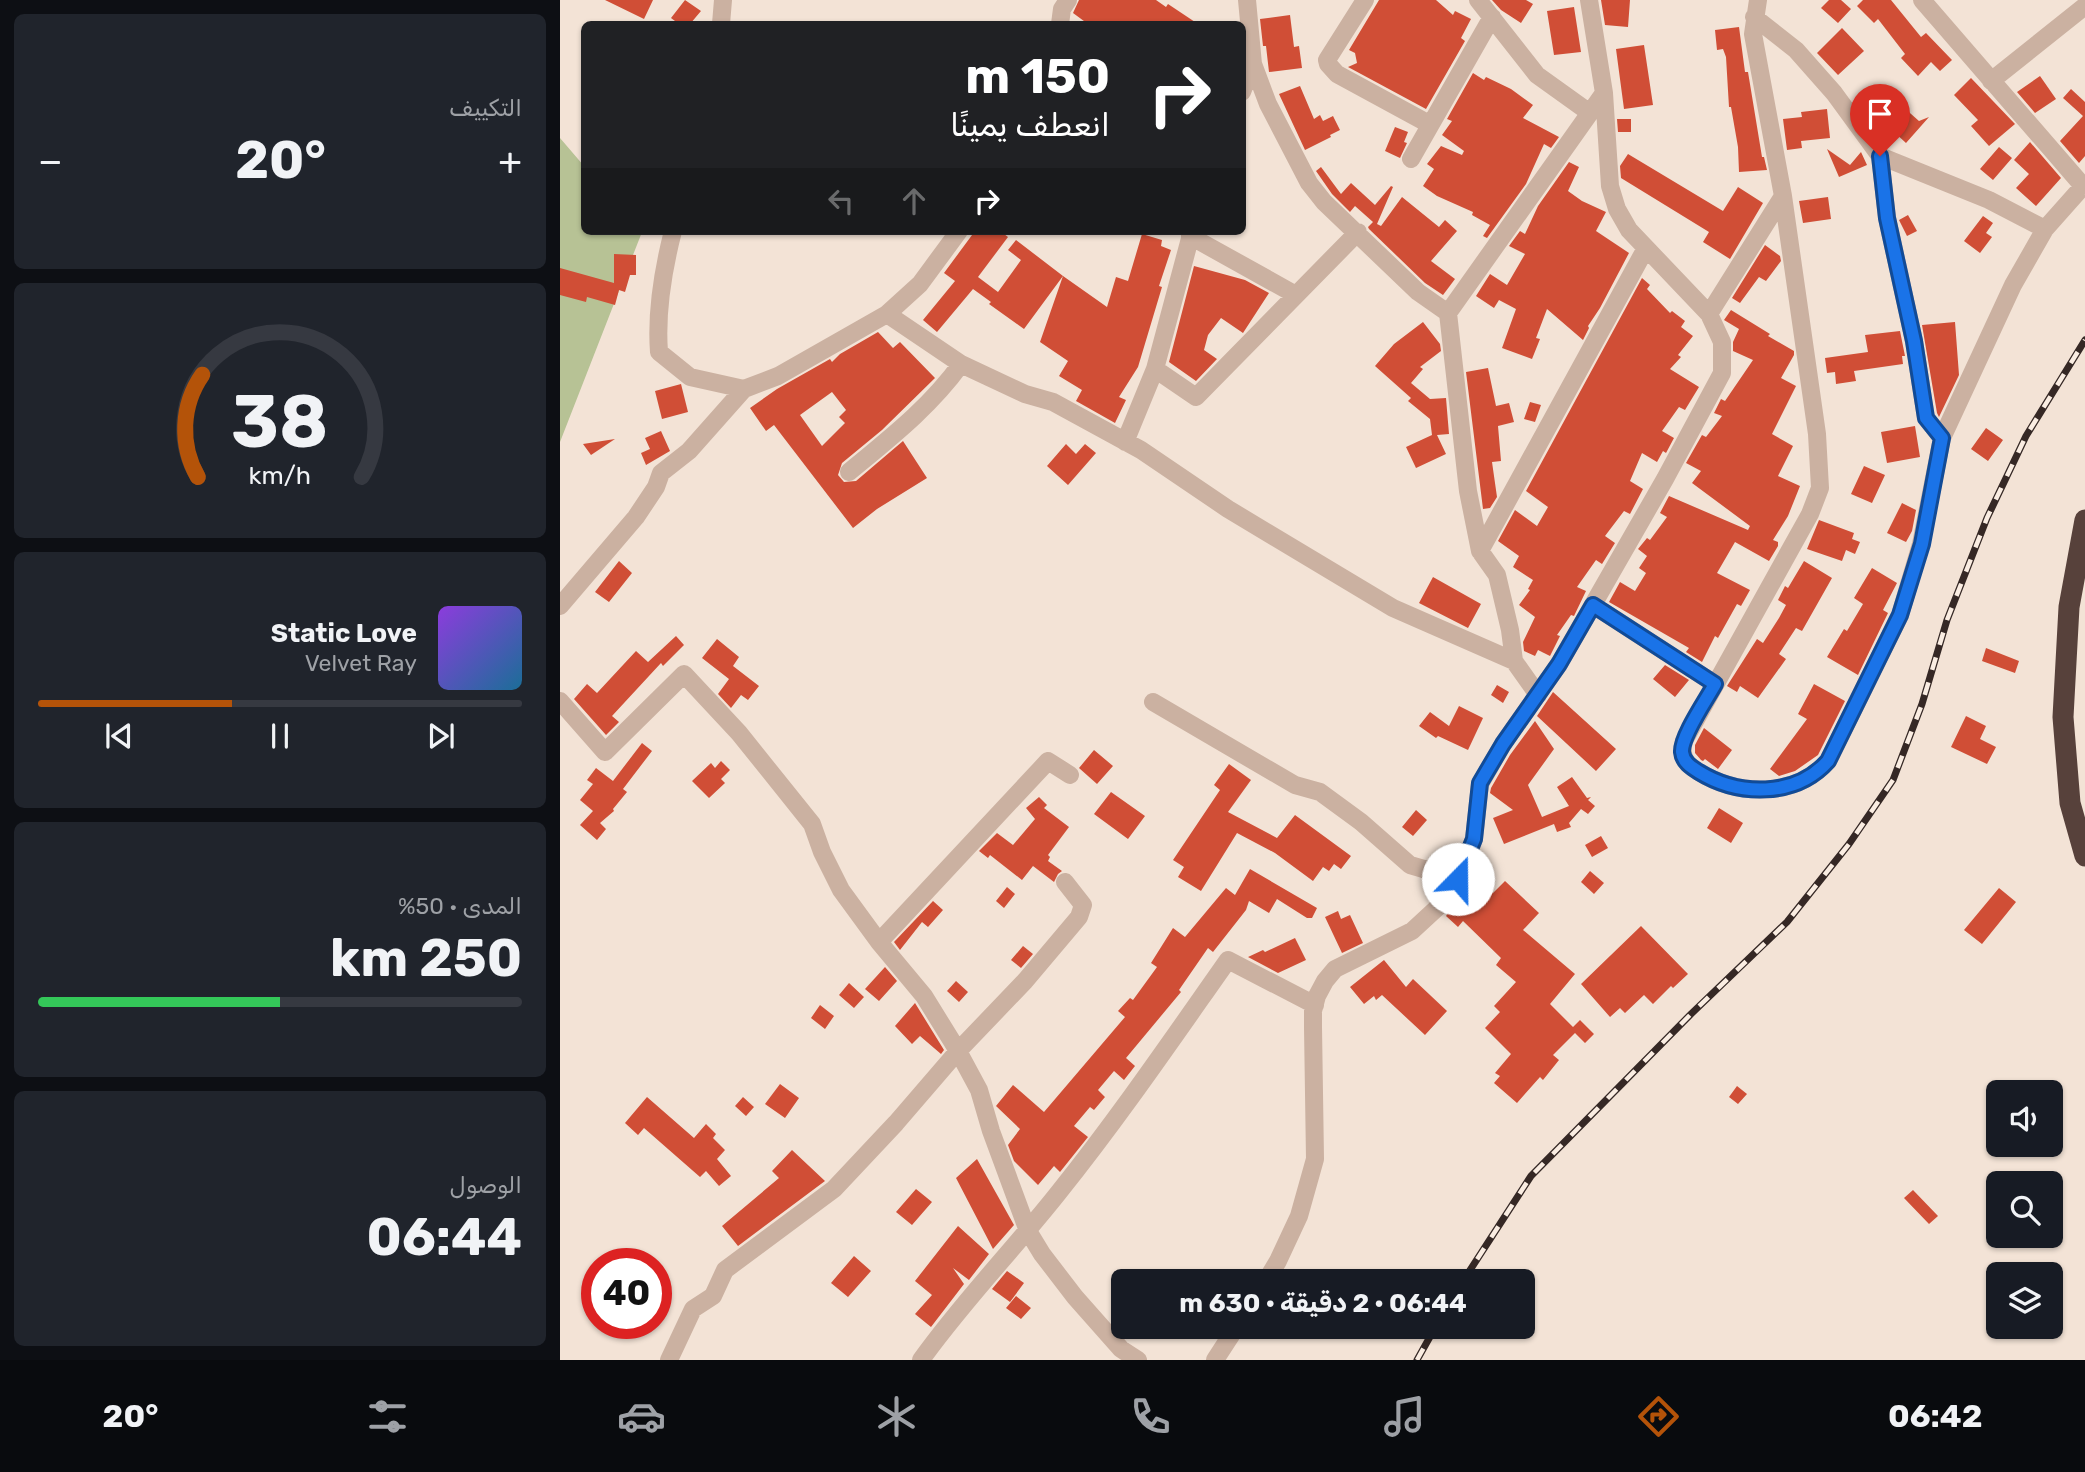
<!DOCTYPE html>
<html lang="ar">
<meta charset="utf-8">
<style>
:root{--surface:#171b24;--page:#20242c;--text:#f1f3f6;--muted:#9ea1a6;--line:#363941;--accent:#b45309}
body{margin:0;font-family:Rubik,Vazirmatn,sans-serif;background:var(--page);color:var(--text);direction:rtl;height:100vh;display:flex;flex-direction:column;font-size:26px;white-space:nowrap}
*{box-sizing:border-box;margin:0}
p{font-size:23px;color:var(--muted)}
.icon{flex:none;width:38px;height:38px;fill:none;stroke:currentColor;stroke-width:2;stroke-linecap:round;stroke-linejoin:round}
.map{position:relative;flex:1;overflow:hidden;direction:ltr}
.side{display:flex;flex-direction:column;gap:14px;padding:14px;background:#0d0f14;width:560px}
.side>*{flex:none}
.guide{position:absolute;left:21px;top:21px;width:665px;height:214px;border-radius:10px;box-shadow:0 2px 5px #0004;direction:rtl;background:#202124;color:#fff;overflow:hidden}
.controls{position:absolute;left:1426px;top:1080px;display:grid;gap:14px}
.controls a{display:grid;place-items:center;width:77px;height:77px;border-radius:10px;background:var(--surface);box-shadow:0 2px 5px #0004;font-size:35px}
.speed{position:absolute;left:21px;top:1248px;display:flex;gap:14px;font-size:35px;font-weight:700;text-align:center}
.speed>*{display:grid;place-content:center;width:91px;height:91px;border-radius:50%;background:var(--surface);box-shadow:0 2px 5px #0004;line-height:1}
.speed .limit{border:10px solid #d22;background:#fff;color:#111}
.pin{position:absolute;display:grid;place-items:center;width:60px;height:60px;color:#fff;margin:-72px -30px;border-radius:50% 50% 50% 0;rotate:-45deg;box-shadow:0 0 7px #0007}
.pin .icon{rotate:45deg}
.me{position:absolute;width:77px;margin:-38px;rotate:22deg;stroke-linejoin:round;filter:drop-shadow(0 0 5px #0008)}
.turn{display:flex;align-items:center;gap:24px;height:147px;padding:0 21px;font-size:32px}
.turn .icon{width:91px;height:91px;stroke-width:2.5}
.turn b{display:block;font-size:49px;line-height:60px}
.lanes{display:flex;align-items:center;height:66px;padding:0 21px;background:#0003;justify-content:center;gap:35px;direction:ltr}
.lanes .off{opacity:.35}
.big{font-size:52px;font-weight:700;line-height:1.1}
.side .widget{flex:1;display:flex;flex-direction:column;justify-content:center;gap:10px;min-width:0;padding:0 24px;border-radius:10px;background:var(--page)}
.side .dial{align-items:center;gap:0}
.dial svg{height:182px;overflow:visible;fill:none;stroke:var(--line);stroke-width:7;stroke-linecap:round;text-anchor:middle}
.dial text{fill:var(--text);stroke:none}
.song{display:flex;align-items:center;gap:21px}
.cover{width:84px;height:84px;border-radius:10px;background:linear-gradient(135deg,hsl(270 70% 55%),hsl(200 70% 35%))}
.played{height:7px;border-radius:4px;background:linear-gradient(90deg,var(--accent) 40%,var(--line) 40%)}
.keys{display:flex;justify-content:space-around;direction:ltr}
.heat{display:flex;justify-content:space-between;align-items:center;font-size:38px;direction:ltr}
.charge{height:10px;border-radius:5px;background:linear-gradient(90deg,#34c759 50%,var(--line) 0)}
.trip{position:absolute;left:551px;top:1269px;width:424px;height:70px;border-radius:10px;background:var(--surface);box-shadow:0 2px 5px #0004;font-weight:700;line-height:70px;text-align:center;direction:rtl}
.tabs{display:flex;height:112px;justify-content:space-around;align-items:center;background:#090b0e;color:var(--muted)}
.tabs .icon{width:49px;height:49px}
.tabs .on{color:var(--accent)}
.tabs b{font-size:32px;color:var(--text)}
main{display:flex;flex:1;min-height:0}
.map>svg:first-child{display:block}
.green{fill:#b7c295}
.building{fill:#d04e36;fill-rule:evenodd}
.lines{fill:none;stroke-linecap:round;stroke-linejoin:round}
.minor{stroke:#cbb1a1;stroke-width:18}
.highway{stroke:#57413b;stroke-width:21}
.rail-casing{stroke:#352825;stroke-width:7}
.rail{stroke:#faede2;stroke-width:4.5;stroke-dasharray:13;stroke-linecap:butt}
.route-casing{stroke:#114b97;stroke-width:18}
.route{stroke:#1a73e8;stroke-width:12}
</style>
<main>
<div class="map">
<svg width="1525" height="1360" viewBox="0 0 1525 1360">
<rect width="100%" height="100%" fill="#f3e3d6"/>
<path class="green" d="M0,138L24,166V231L82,232L0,442Z"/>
<path class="building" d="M45,0H93L84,19Z
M125,0L141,11L130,24H119L111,18Z
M519,0H596L606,7L608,4L638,24H528L513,13Z
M819,0H876L893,15L895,11L911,19L901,38L905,41L866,109L788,67L797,63L795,53L789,50Z
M932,0H966L973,4L961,23L941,10Z
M1041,0H1070L1068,27L1045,25Z
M1269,0H1281L1291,9L1278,23L1261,8Z
M1303,0H1331L1361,37L1366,33L1392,60L1380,71L1371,62L1358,76L1341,58L1345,54L1318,19L1314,23L1297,6Z
M1014,7L1021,52L994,55L987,11Z
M730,15L734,47L739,46L742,68L709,72L706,46H703L700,19Z
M1179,27L1185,72H1188L1202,157H1204L1207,170L1179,172L1178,147L1171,107H1169L1166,57L1163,49L1157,50L1155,30Z
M1282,28L1304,51L1278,75L1257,53Z
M1084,45L1093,105L1064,109L1056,49Z
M913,73L924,80L926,77L951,89L973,105L963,118L999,137L991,148L984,144L966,184L927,238L923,236L930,225L912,215L913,212L877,196L863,186L874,169L867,164L881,146L902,155L904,151L882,135L892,121L887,119Z
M1480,76L1496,99L1475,113L1457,92Z
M1411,78L1455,124L1429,146L1411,126L1418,120L1394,95Z
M740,86L754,119L760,115L763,121L773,116L780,130L770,135L771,137L745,150L719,94Z
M1511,89L1525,102V156L1519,163L1500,141L1523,116L1503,98Z
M1342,106L1359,121L1369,117L1346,143L1334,132L1339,130L1332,131L1325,125Z
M1267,109L1270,138L1241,141L1242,148L1227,150L1223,119L1242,117L1241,112Z
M1057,119H1071V132H1058Z
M835,127L848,132L844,142L847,143L840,158L825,151Z
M1470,142L1501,178L1476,206L1456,188L1469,174L1454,160Z
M1439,147L1452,158L1433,180L1420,169Z
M1267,149L1290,165L1301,152L1307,165L1279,177Z
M1068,154L1163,211L1178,187L1203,203L1170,259L1143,242L1149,232L1061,178L1060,166Z
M1009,162L1019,167L1008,191L1022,201L1046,212L1036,231L1069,253L1040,308L1028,326L1029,328L1023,340L987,309L976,338L980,339L972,359L942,348L956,309L939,300L934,308L916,296L930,274L947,285L965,254L949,246L960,231L965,234L978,206Z
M761,167L781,194L791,183L815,205L831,186L833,187L817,224L821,226L842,197L879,227L885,220L897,231L871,261L895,279L883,295L865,283L809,229L808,227L813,222L795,206L790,212L772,194L756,171Z
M1268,197L1271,219L1243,223L1239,201Z
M1348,215L1357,231L1347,236L1339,220Z
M1423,216L1433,223L1426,233L1432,237L1420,253L1404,241Z
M415,231H440L448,237L418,277L438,292L461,260L448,250L456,240L503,276L464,329L429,304L431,302L413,289L377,332L363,320L395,281L384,273Z
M582,234L602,240L601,246L611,250L599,286L602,287L578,367L559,397L566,400L555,423L516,401L522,390L499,376L508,361L480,342L503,276L547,307L556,277L568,281Z
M1205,245L1220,256L1221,261L1206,281L1199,277L1180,303L1172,298Z
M54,254L76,255V275H70L65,292L59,290L55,305L27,297L26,302L0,295V268L54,283Z
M634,266L685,280L709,293L683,333L661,318L648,335L644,350L657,359L636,381L609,362Z
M1082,278L1090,285L1087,289L1110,313L1112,311L1125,321L1121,327L1133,336L1118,355L1121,357L1110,369L1139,387L1125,410L1119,407L1102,431L1114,438L1106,453L1103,451L1097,462L1082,453L1070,481L1083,489L1070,514L1064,511L1045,536L1055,543L1042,564L1036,560L1017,587L1026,591L1014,616L1011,615L997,635L1000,636L990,656L978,650L975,656L964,651L963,642L975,617L959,605L970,590L968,589L973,580L953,567L959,556L938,541L955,510L977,526L988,507L966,491Z
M1171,310L1210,334L1208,336L1234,351V355L1221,378L1236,386L1212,434L1233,446L1218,476L1240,486L1228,516L1213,540L1218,542V546L1209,561L1175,542L1157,573L1190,590L1181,606L1177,604L1158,638L1155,636L1142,662L1126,652L1129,648L1049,602L1060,582L1075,591L1086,573L1079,568L1087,556L1078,549L1087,538L1090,540L1107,517L1100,513L1109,496L1188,530L1190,526L1132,483L1141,471L1126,463L1142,435L1146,437L1162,416L1154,413L1161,399L1165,401L1193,360L1173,351V342L1179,329L1164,320Z
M863,322L880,344L881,351L860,367L863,369L851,383L870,399L886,398L889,434L877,435L886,454L856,468L846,447L872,435L870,419L848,401L851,398L815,366L834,344Z
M1395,322L1399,375L1379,417L1377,413L1362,325Z
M1340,331L1345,356H1342L1343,364L1294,371L1296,381L1276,384L1275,372L1267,373L1265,358L1308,352L1305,335Z
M318,332L333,348L340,342L375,378L322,430L282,463L278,475L284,482L296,481L343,441L367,478L317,509L293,528L214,425L206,431L190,408L217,389L270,359L272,362L280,354ZM272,392L286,410L279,417L285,423L262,446L240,415Z
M928,368L936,406L949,403L954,422L938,426L941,461L932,462L937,497L930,508L923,509L906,372Z
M121,384L128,412L102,419L95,391Z
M970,402L981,405L975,422L964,419Z
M1355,426L1360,457L1327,463L1321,432Z
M1426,428L1443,440L1428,461L1411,449Z
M101,431L110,451L86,465L81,453L90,449L85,438Z
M55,439L31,455L23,444Z
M506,444L516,454L525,444L536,453L508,485L487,466Z
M1304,466L1325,475L1312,503L1291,494Z
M1342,503L1356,510L1352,531L1346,542L1327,533Z
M1259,520L1294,533L1292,539L1300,542L1295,554L1286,550L1282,561L1247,549Z
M59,561L72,573L49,602L35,592Z
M1244,561L1272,578L1242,631L1236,628L1219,654L1226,659L1198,698L1180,686L1177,692L1167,686L1197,639L1203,643L1219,618L1226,605L1218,600L1225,586L1228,588Z
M1312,568L1337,583L1323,610L1328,613L1298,675L1267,657L1284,629L1287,631L1303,604L1294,598Z
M873,577L921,604L908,628L859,603Z
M116,636L124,645L103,666L101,663L52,716L59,722L46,735L14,699L27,684L37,693L76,651L88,662Z
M157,639L179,657L173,666L199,686L188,700L181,695L171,708L158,694L169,679L142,658Z
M1426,648L1459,661L1455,673L1422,661Z
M1105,665L1129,680L1115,697L1093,679Z
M1254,684L1285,701L1258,755L1235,771L1219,776L1210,769L1247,719L1238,714Z
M937,685L949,692L943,703L931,695Z
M993,692L1056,749L1036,771L977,716Z
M899,706L923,718L908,750L878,736L876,738L859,726L870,712L889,726Z
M1406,716L1426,726L1420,739L1436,747L1427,764L1391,747Z
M975,721L994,749L968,785L982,817L1009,806L997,787L1012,777L1027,798L1031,797L1028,800L1035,806L1028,814L1021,809L1009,823L1011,827L997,832L994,824L944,844L933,818L953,810L930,793L931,788L950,755Z
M1144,728L1172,750L1158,769L1145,759L1143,761L1141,760L1135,753V745Z
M82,743L92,751L63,789L67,792L53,809L54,811L40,823L46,829L37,840L20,825L33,811L20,800L33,784L27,780L36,768L53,781Z
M534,750L553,766L537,784L519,768Z
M161,761L170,770L161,779L165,783L149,798L132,781L151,763L155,768Z
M669,764L691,780L668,812L717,838L735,815L791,856L781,869L774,864L769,871L763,867L753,881L715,853L677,833L641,891L618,877L624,867L613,860L660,790L654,785Z
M551,792L585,816L568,839L534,814Z
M479,797L487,805L484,808L509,827L488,855L490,857L488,861L502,871L498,874L494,882L473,866L462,880L430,855L428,858L419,851L437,833L453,845L475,819L466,808Z
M1159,808L1183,823L1171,843L1147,828Z
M856,810L867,820L853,836L842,827Z
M1041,836L1048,848L1032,857L1025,845Z
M690,869L757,908L752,918H747L717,899L709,913L689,901L686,910L653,952L648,948L619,990L621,992L566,1058L575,1066L564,1080L554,1071L538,1090L545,1097L534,1110L530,1107L514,1126L528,1137L500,1172L494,1166L478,1185L454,1161L448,1145L460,1129L436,1106L453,1085L484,1112L565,1017L558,1011L570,998L573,1000L597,967L591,963L613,928L625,937L666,888L675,895Z
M1030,871L1044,883L1034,894L1021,882Z
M915,876L933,893L945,881L979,913L963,930L1015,974L990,1004L1013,1027L1020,1020L1034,1034L1025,1043L1015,1033L993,1055L999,1060L983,1080L980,1077L957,1103L934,1083L940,1076L935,1073L951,1054L925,1028L940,1012L934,1006L956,982L936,965L941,958L903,921L898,927L886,916Z
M447,887L455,894L444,908L436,901Z
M1439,888L1456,902L1422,944L1404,930Z
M373,901L383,910L368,927L362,922L340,950L334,942Z
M778,911L781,919L790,915L803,943L782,953L765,917Z
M1081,926L1128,974L1113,988L1111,986L1093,1004L1084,995L1065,1013L1060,1008L1050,1017L1021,984Z
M735,938L746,960L718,973L688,957L703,950L705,952Z
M463,946L473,954L461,968L451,960Z
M824,960L846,987L853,979L887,1011L865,1035L822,995L816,1000L814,996L804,1004L790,987Z
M325,967L337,981L319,1001L305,989Z
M396,981L408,992L399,1002L387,991Z
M289,983L304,997L294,1008L279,995Z
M355,1003L384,1050L381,1054L360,1036L352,1044L335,1026Z
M260,1005L274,1016L265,1029L251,1018Z
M220,1084L239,1098L225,1118L205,1104Z
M1177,1086L1187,1094L1178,1104L1169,1097Z
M87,1097L134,1138L146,1124L156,1134L153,1138L165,1150L157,1159L171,1176L159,1186L146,1171L140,1177L84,1128L78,1135L65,1123Z
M183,1097L194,1107L186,1116L175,1106Z
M232,1150L265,1181L178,1246L162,1226L219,1178L212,1171Z
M417,1159L454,1225L433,1249L396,1178Z
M356,1189L372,1202L352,1225L336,1212Z
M1353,1190L1378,1216L1369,1224L1344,1198Z
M398,1226L429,1254L409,1280L393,1268L404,1284L371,1327L355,1314L372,1295L355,1281Z
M294,1256L311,1271L288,1297L271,1283Z
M447,1271L464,1283L450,1302L432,1289Z
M456,1296L471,1308L461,1319L446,1308Z"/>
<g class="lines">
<path class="minor" d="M687,0L693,64L708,104L749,183L764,202L858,292L888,313L908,491L920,551L937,575L950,630L954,661L978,695
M805,0L767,60L768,64L777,74L869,124
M918,0L977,75L1030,113
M1198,0L1193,34L1223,196L1257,434L1260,488L1250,514L1124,741C1120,757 1126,764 1139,772C1178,796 1235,798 1268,761L1340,615L1361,544L1382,438L1453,285L1485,229L1525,184
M1362,0L1523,186
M1194,17L1236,50L1274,93L1320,156L1327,218L1354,341L1366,418L1382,438
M161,24L163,0
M500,24L502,9L508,0
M1431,81L1525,6
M682,92L693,64
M1320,156L1429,200L1485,229
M851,159L932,17
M113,231C103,270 96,312 99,352L130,377L184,389L218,376L327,314
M399,231L360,284L327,314L401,364L465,394L493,402L581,450L668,509L833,608L954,661
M630,236L736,295
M888,313L1044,93
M1149,314L1223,196
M595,369L636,397L798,232
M565,442L595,369L632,231
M289,472C330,438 370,407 401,364
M920,551L1086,248
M1033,605L1155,684
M0,606L76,517L96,487L101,473L129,451L184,389
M0,701L45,752L124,674L179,733L252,824L262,852L281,890L319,942L364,996L398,1051L419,1090L431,1131L468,1231L482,1254L515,1297L561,1349L578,1360
M593,702L735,785L760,792L801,822L850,865L867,870L910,849
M319,942L488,761L510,775
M706,1281L718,1261L739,1216L755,1159L753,1027V1011L757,996L765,981L775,969L852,931L878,907L898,879L914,839L920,784L943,744L999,664L1105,479L1162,373V342L1149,314L1069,230L1057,209L1050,186L1044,93L1029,0
M109,1360L133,1309L153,1296L165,1270L274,1189L336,1123L398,1051L465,981L519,917L523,905L505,882
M361,1360C403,1301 454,1249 499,1192C559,1117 613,1038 668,960L755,1005
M655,1360L677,1326"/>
<path class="highway" d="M1525,520L1509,607L1503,717L1510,803L1525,856"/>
<defs>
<path id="rail" d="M903,1281L971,1176L1131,1014L1227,922L1289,844L1333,780L1362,704L1387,620L1427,518L1466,436L1525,340
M857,1360L876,1326"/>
</defs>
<use href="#rail" class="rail-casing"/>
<use href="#rail" class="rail"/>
</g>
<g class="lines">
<defs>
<path id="route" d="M898,879L914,839L920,783L943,744L999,664L1033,605L1155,684C1147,699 1121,736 1122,752C1123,762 1131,767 1139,772C1178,796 1235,798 1268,761L1340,615L1362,544L1382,438L1366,418L1354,341L1327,218L1320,156"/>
</defs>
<use href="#route" class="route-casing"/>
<use href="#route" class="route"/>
</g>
</svg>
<div class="controls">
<a><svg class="icon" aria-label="sound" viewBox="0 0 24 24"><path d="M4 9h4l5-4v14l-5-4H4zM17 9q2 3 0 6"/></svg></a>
<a><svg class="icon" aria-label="search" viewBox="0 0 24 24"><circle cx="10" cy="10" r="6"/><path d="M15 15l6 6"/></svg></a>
<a><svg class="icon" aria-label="layers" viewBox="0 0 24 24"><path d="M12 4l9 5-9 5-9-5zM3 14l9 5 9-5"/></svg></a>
</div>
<div class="speed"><div class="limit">40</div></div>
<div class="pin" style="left:1320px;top:156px;background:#d93025"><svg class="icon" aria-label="arrive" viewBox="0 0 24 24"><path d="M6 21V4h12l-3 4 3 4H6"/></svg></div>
<svg class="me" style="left:898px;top:879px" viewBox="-20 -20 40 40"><circle r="19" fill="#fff"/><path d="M0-13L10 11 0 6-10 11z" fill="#1a73e8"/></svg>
<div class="trip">06:44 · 2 دقيقة · 630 m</div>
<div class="guide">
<div class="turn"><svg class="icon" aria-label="right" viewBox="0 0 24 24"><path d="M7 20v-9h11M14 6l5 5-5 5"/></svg><div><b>150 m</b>انعطف يمينًا</div></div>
<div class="lanes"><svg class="icon off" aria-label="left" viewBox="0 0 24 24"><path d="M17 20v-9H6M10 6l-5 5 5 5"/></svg><svg class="icon off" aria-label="ahead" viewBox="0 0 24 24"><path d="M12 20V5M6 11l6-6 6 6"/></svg><svg class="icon" aria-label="right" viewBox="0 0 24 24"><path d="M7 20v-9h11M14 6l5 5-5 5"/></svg></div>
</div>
</div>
<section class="side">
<div class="widget"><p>التكييف</p>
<div class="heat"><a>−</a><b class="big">20°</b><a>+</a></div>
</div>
<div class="widget dial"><svg viewBox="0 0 100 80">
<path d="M14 69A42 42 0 1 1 86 69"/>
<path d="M14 69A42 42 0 0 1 16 24" stroke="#b45309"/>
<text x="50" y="56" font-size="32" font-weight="700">38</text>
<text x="50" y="72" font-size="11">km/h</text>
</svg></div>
<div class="widget">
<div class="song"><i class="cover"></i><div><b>Static Love</b><p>Velvet Ray</p></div></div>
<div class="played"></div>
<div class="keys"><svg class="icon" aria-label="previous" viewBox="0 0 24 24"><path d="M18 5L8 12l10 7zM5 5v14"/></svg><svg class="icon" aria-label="pause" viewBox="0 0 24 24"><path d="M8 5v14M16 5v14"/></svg><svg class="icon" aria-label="next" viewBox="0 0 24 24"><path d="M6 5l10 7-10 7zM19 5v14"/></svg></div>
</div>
<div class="widget"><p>المدى · 50%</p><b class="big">250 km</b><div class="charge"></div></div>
<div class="widget"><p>الوصول</p><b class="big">06:44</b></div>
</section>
</main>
<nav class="tabs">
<b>06:42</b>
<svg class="icon on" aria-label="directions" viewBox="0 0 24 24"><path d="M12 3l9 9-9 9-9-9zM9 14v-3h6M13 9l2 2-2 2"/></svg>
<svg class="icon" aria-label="music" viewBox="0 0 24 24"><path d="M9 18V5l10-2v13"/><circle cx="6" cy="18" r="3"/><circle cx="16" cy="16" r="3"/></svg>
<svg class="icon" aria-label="phone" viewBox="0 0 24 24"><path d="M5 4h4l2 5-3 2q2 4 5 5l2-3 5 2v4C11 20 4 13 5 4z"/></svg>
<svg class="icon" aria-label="climate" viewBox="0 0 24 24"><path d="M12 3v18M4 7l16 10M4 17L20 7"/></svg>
<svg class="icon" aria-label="car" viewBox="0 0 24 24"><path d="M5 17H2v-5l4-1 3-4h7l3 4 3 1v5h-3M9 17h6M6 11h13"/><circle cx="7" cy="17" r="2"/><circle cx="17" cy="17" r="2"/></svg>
<svg class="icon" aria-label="filters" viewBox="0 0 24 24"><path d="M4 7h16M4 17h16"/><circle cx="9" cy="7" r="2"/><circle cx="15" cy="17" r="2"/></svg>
<b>20°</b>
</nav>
